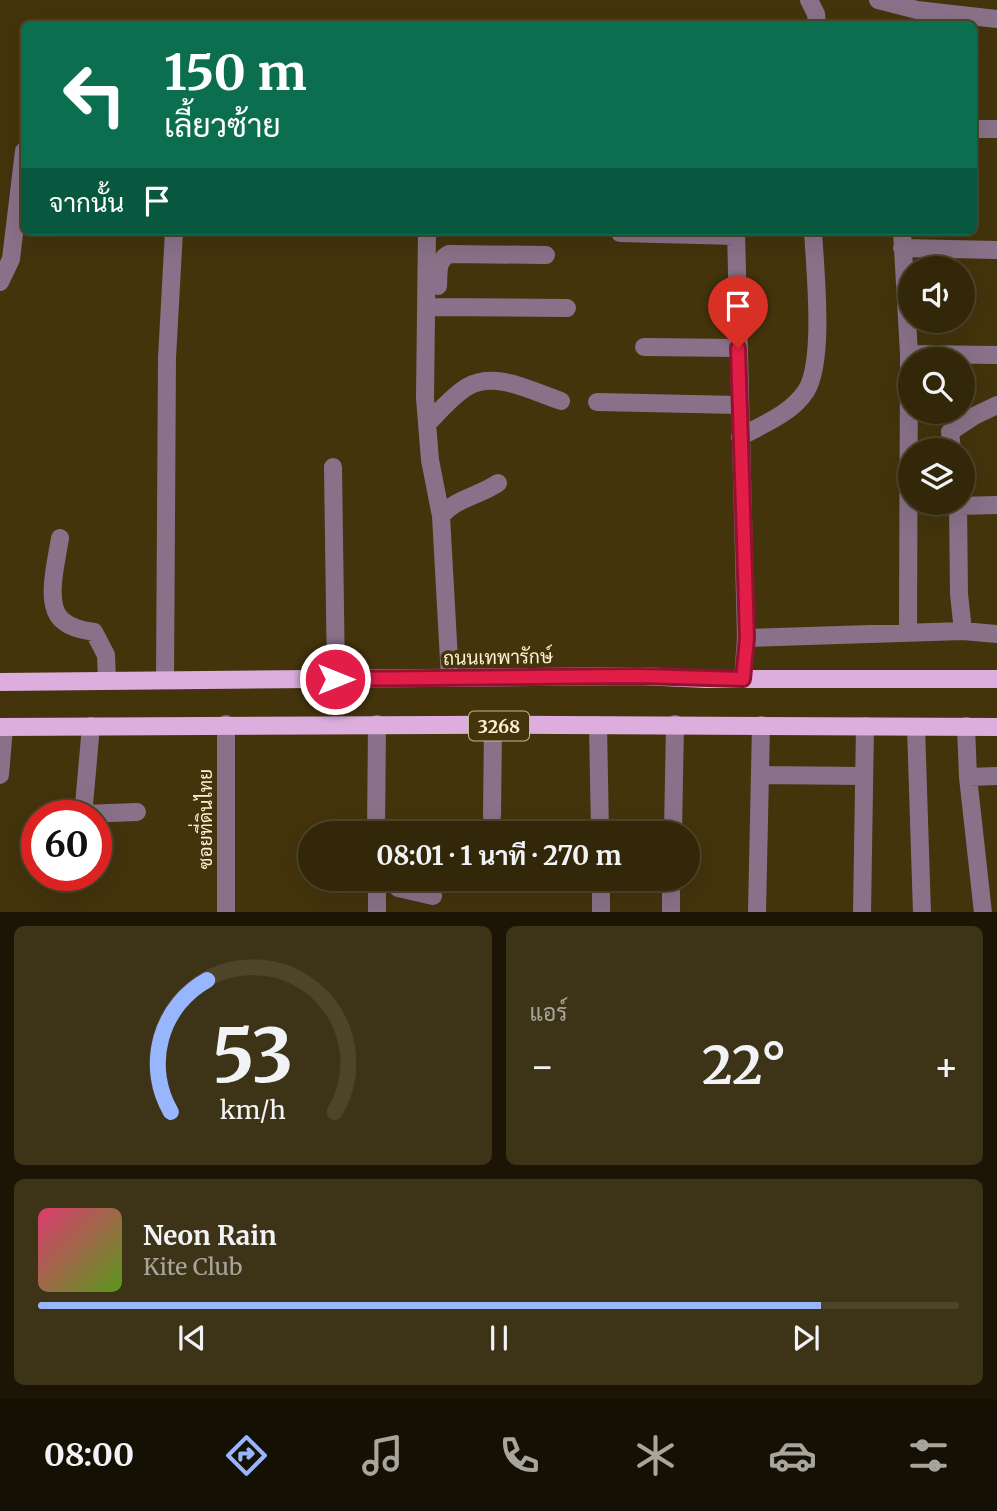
<!DOCTYPE html>
<html lang="th">
<meta charset="utf-8">
<style>
:root{--surface:#322709;--page:#3d3317;--text:#f1f3f6;--muted:#a8a59c;--line:#4d442a;--accent:#97b6fd}
body{margin:0;font-family:Merriweather,Sarabun,serif;background:var(--page);color:var(--text);height:100vh;display:flex;flex-direction:column;font-size:26px;white-space:nowrap}
*{box-sizing:border-box;margin:0}
p{font-size:23px;color:var(--muted)}
.icon{flex:none;width:38px;height:38px;fill:none;stroke:currentColor;stroke-width:2;stroke-linecap:round;stroke-linejoin:round}
.map{position:relative;height:912px;overflow:hidden}
.details{display:flex;flex-direction:column;gap:14px;padding:14px;background:#1c1505;flex:1}
.details>*{flex:none}
.guide{position:absolute;left:21px;top:21px;width:956px;height:214px;border-radius:10px;box-shadow:0 7px 28px #0002,0 0 0 2px var(--line);background:#0b6e4f;color:#fff;overflow:hidden}
.controls{position:absolute;left:898px;top:256px;display:grid;gap:14px}
.controls a{display:grid;place-items:center;width:77px;height:77px;border-radius:50%;background:var(--surface);box-shadow:0 7px 28px #0002,0 0 0 2px var(--line);font-size:35px}
.speed{position:absolute;left:21px;top:800px;display:flex;gap:14px;font-size:35px;font-weight:700;text-align:center}
.speed>*{display:grid;place-content:center;width:91px;height:91px;border-radius:50%;background:var(--surface);box-shadow:0 7px 28px #0002,0 0 0 2px var(--line);line-height:1}
.speed .limit{border:10px solid #d22;background:#fff;color:#111}
.pin{position:absolute;display:grid;place-items:center;width:60px;height:60px;color:#fff;margin:-72px -30px;border-radius:50% 50% 50% 0;rotate:-45deg;box-shadow:0 0 7px #0007}
.pin .icon{rotate:45deg}
.me{position:absolute;width:77px;margin:-38px;rotate:90deg;stroke-linejoin:round;filter:drop-shadow(0 0 5px #0008)}
.turn{display:flex;align-items:center;gap:24px;height:147px;padding:0 28px;font-size:32px}
.turn .icon{width:91px;height:91px;stroke-width:2.5}
.turn b{display:block;font-size:49px;line-height:60px}
.then{display:flex;align-items:center;height:66px;padding:0 28px;background:#0003;gap:14px;font-size:26px}
.big{font-size:52px;font-weight:700;line-height:1.1}
.details .tile{flex:1;display:flex;flex-direction:column;justify-content:center;gap:10px;min-width:0;padding:0 24px;border-radius:10px;background:var(--page)}
.details .dial{align-items:center;gap:0}
.dial svg{height:182px;overflow:visible;fill:none;stroke:var(--line);stroke-width:7;stroke-linecap:round;text-anchor:middle}
.dial text{fill:var(--text);stroke:none}
.song{display:flex;align-items:center;gap:21px}
.cover{width:84px;height:84px;border-radius:10px;background:linear-gradient(135deg,hsl(340 70% 55%),hsl(90 70% 35%))}
.played{height:7px;border-radius:4px;background:linear-gradient(90deg,var(--accent) 85%,var(--line) 85%)}
.keys{display:flex;justify-content:space-around;direction:ltr}
.heat{display:flex;justify-content:space-between;align-items:center;font-size:38px;direction:ltr}
.details .tiles{flex:1;display:grid;gap:14px;grid-template-columns:1fr 1fr}
.tile:last-child{grid-column:span 2}
.trip{position:absolute;left:298px;top:821px;width:402px;height:70px;border-radius:35px;background:var(--surface);box-shadow:0 7px 28px #0002,0 0 0 2px var(--line);font-weight:700;line-height:70px;text-align:center}
.dock{display:flex;height:112px;justify-content:space-around;align-items:center;background:#141004;color:var(--muted)}
.dock .icon{width:49px;height:49px}
.dock .current{color:var(--accent)}
.dock b{font-size:32px;color:var(--text)}
.map>svg:first-child{display:block}
.lines{fill:none;stroke-linecap:round;stroke-linejoin:round}
.minor{stroke:#897289;stroke-width:18}
.major{stroke:#dcaddd;stroke-width:18}
.route-casing{stroke:#92132f;stroke-width:18}
.route{stroke:#e11d48;stroke-width:12}
.labels{text-anchor:middle;dominant-baseline:central;stroke-width:7;stroke-linejoin:round;paint-order:stroke}
.shield{fill:#43340c;stroke:#c6b899;stroke-width:2}
.shield-label{font-size:18px;font-weight:bold;fill:#fef1d5}
.street-label{font-size:19px;fill:#fef1d5;stroke:#43340c}
</style>
<div class="map">
<svg width="997" height="913" viewBox="0 0 997 913">
<rect width="100%" height="100%" fill="#43340c"/>
<g class="lines">
<path class="minor" d="M809,0L816,14L817,24
M878,0L917,10L997,19
M973,129H997
M427,231L425,398L430,460L441,516L450,678
M736,231L746,638L743,679
M902,231L909,354
M620,233L736,236
M902,248L997,250
M0,282L11,259L24,151
M438,286C439,273 436,261 449,254L546,255
M426,307L567,308
M644,347L738,348
M597,402L739,405
M427,424C440,411 452,396 467,387C495,370 533,392 561,401
M740,437C763,424 791,414 806,391C825,361 815,269 813,231
M952,450L950,432L974,416L997,405
M333,467L336,679
M959,506L997,505
M441,516C456,498 479,496 498,483
M60,538C57,559 44,605 62,620C71,628 82,630 94,632L106,655L107,680
M908,631L909,354L997,355
M963,631L997,634
M746,638L963,631L959,594L958,502
M165,680L167,358L174,231
M226,724V913
M598,725L600,833
M966,726L968,777L983,913
M916,727L922,913
M0,775L4,727
M760,775L864,776
M968,777L997,776
M83,814L137,812
M83,816L91,726
M492,816L493,726
M376,833L377,724
M673,833L675,724
M377,878V913
M388,878L398,888L433,896
M601,878V913
M671,913V878
M757,913L761,725
M862,913L865,726"/>
<path class="major" d="M0,682L639,676L706,679H997
M0,727C332,724 665,724 997,727"/>
</g>
<g class="lines">
<defs>
<path id="route" d="M335,679L639,676L743,679L747,638L738,348"/>
</defs>
<use href="#route" class="route-casing"/>
<use href="#route" class="route"/>
</g>
<g class="labels">
<rect class="shield" x="469" y="711.5" width="60" height="29" rx="5"/>
<g class="shield-label">
<text x="499" y="726">3268</text>
</g>
<g class="street-label">
<text transform="translate(498 657) rotate(-1)">ถนนเทพารักษ์</text>
<text transform="translate(205 819) rotate(-90)">ซอยที่ดินไทย</text>
</g>
</g>
</svg>
<div class="controls">
<a><svg class="icon" aria-label="sound" viewBox="0 0 24 24"><path d="M4 9h4l5-4v14l-5-4H4zM17 9q2 3 0 6"/></svg></a>
<a><svg class="icon" aria-label="search" viewBox="0 0 24 24"><circle cx="10" cy="10" r="6"/><path d="M15 15l6 6"/></svg></a>
<a><svg class="icon" aria-label="layers" viewBox="0 0 24 24"><path d="M12 4l9 5-9 5-9-5zM3 14l9 5 9-5"/></svg></a>
</div>
<div class="speed"><div class="limit">60</div></div>
<div class="pin" style="left:738px;top:348px;background:#d93025"><svg class="icon" aria-label="arrive" viewBox="0 0 24 24"><path d="M6 21V4h12l-3 4 3 4H6"/></svg></div>
<svg class="me" style="left:335px;top:679px" viewBox="-20 -20 40 40"><circle r="17" fill="#e11d48" stroke="#fff" stroke-width="3"/><path d="M0-11L8 9 0 5-8 9z" fill="#fff"/></svg>
<div class="trip">08:01 · 1 นาที · 270 m</div>
<div class="guide">
<div class="turn"><svg class="icon" aria-label="left" viewBox="0 0 24 24"><path d="M17 20v-9H6M10 6l-5 5 5 5"/></svg><div><b>150 m</b>เลี้ยวซ้าย</div></div>
<div class="then">จากนั้น<svg class="icon" aria-label="arrive" viewBox="0 0 24 24"><path d="M6 21V4h12l-3 4 3 4H6"/></svg></div>
</div>
</div>
<section class="details">
<div class="tiles">
<div class="tile dial"><svg viewBox="0 0 100 80">
<path d="M14 69A42 42 0 1 1 86 69"/>
<path d="M14 69A42 42 0 0 1 30 11" stroke="#97b6fd"/>
<text x="50" y="56" font-size="32" font-weight="700">53</text>
<text x="50" y="72" font-size="11">km/h</text>
</svg></div>
<div class="tile"><p>แอร์</p>
<div class="heat"><a>−</a><b class="big">22°</b><a>+</a></div>
</div>
<div class="tile">
<div class="song"><i class="cover"></i><div><b>Neon Rain</b><p>Kite Club</p></div></div>
<div class="played"></div>
<div class="keys"><svg class="icon" aria-label="previous" viewBox="0 0 24 24"><path d="M18 5L8 12l10 7zM5 5v14"/></svg><svg class="icon" aria-label="pause" viewBox="0 0 24 24"><path d="M8 5v14M16 5v14"/></svg><svg class="icon" aria-label="next" viewBox="0 0 24 24"><path d="M6 5l10 7-10 7zM19 5v14"/></svg></div>
</div>
</div>
</section>
<nav class="dock">
<b>08:00</b>
<svg class="icon current" aria-label="directions" viewBox="0 0 24 24"><path d="M12 3l9 9-9 9-9-9zM9 14v-3h6M13 9l2 2-2 2"/></svg>
<svg class="icon" aria-label="music" viewBox="0 0 24 24"><path d="M9 18V5l10-2v13"/><circle cx="6" cy="18" r="3"/><circle cx="16" cy="16" r="3"/></svg>
<svg class="icon" aria-label="phone" viewBox="0 0 24 24"><path d="M5 4h4l2 5-3 2q2 4 5 5l2-3 5 2v4C11 20 4 13 5 4z"/></svg>
<svg class="icon" aria-label="climate" viewBox="0 0 24 24"><path d="M12 3v18M4 7l16 10M4 17L20 7"/></svg>
<svg class="icon" aria-label="car" viewBox="0 0 24 24"><path d="M5 17H2v-5l4-1 3-4h7l3 4 3 1v5h-3M9 17h6M6 11h13"/><circle cx="7" cy="17" r="2"/><circle cx="17" cy="17" r="2"/></svg>
<svg class="icon" aria-label="filters" viewBox="0 0 24 24"><path d="M4 7h16M4 17h16"/><circle cx="9" cy="7" r="2"/><circle cx="15" cy="17" r="2"/></svg>
</nav>
